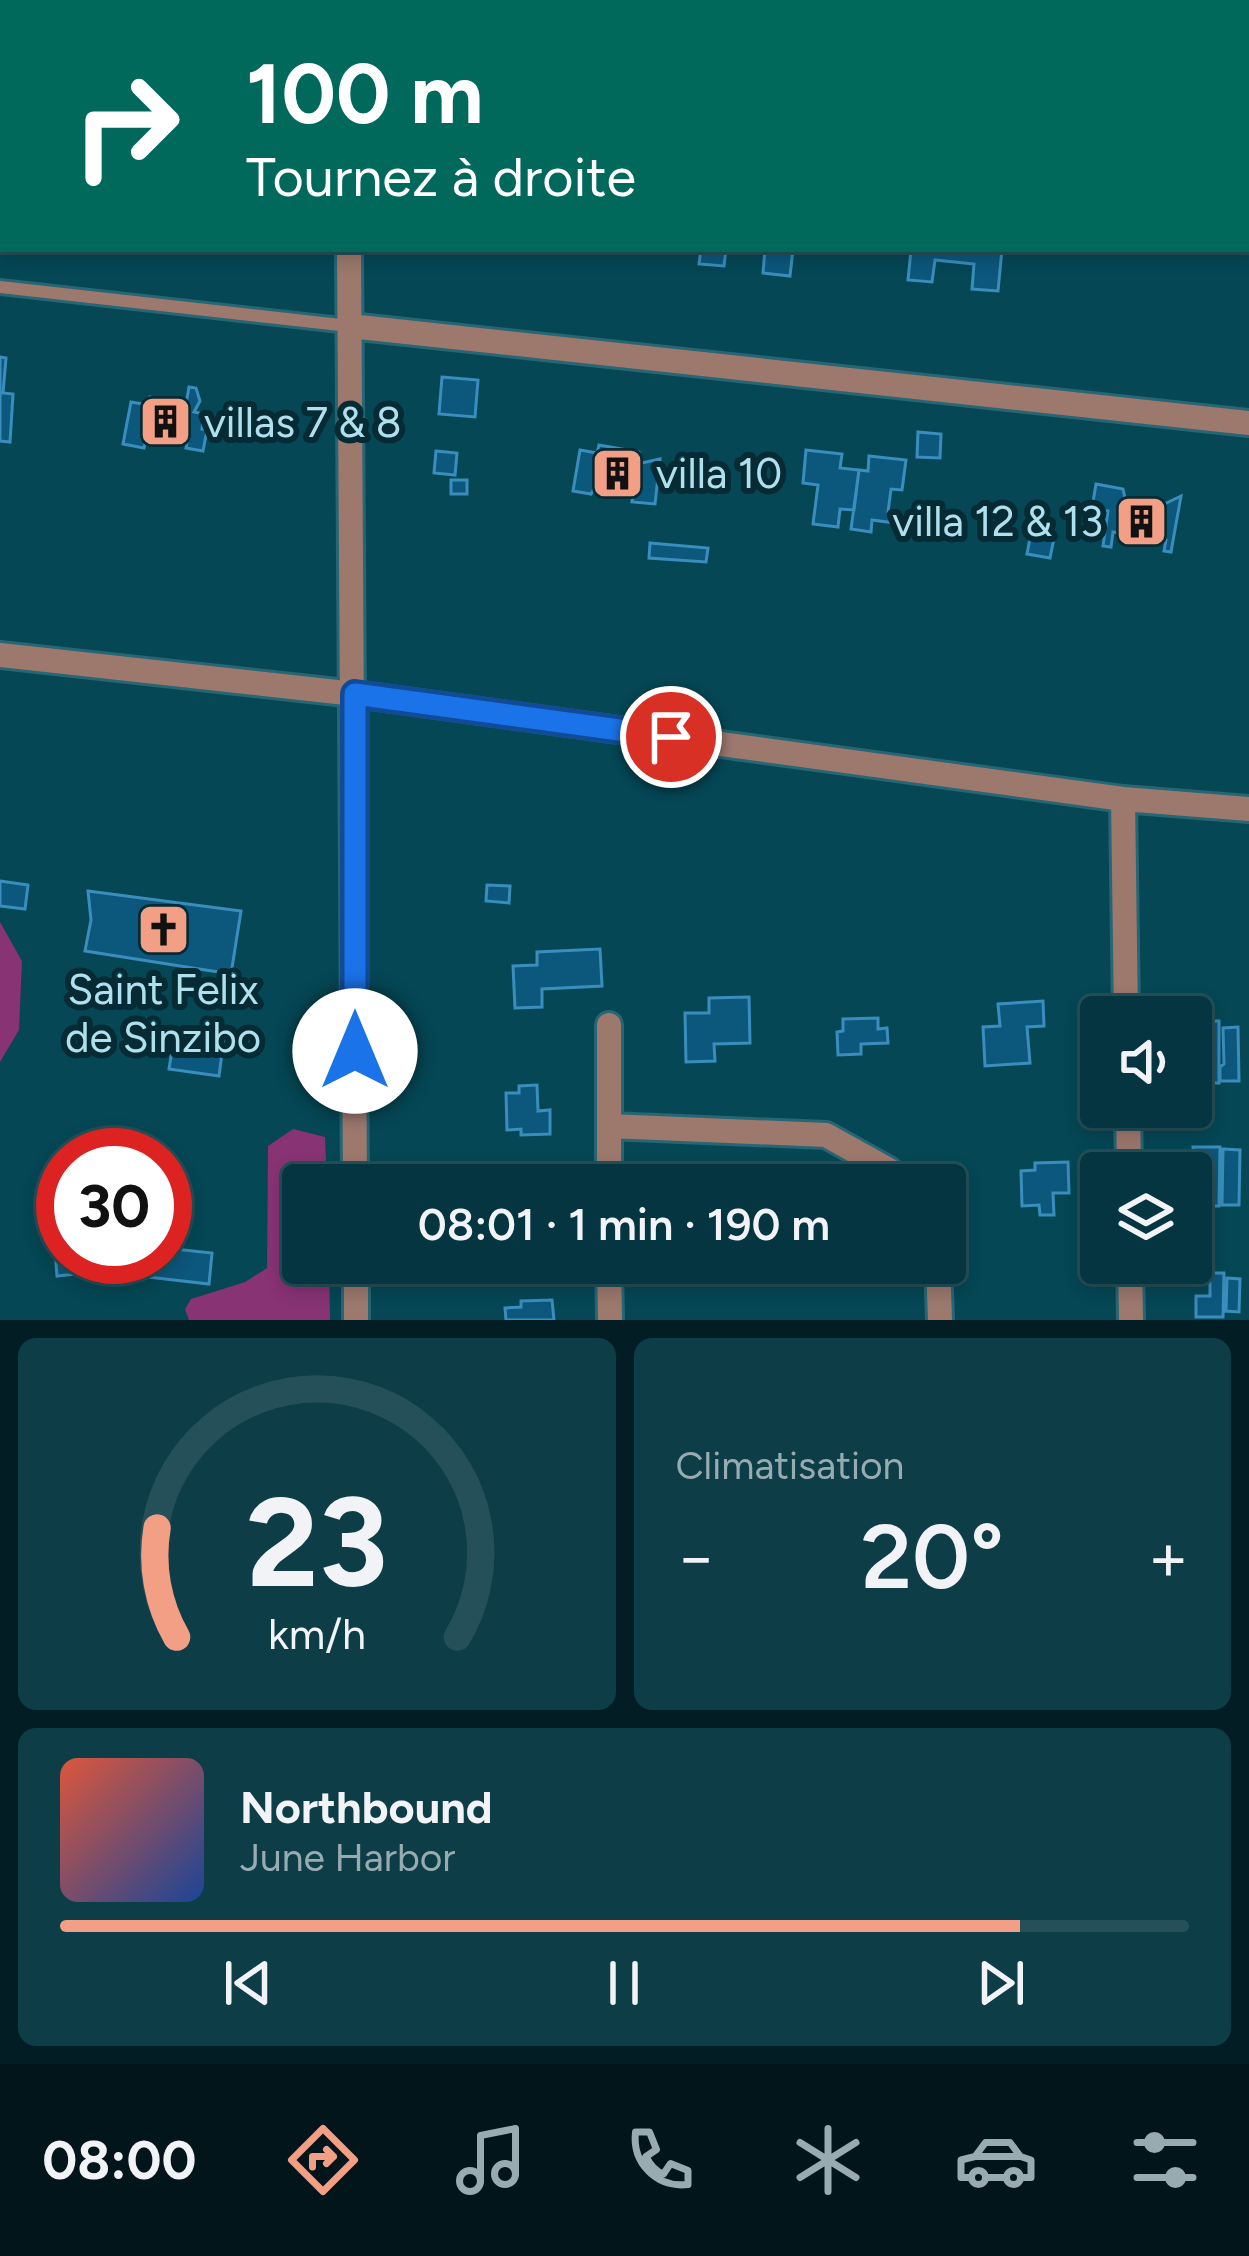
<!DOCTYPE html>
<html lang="fr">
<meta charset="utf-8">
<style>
:root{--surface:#043540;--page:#0d3d47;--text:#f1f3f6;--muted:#97abb1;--line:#255059;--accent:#f39f85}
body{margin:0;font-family:Figtree,sans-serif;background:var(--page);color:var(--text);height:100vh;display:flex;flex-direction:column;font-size:45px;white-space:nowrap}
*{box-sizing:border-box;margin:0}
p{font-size:39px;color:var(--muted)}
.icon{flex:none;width:66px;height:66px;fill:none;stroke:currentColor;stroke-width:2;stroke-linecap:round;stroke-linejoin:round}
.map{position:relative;height:1320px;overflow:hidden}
.sheet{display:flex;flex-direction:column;gap:18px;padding:18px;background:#021d23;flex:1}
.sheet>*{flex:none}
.banner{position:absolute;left:0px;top:0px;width:1251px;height:252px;box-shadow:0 6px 18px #0003,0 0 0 3px var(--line);background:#00695c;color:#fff;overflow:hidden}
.fabs{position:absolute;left:1080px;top:996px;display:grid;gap:24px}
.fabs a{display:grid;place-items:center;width:132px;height:132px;border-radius:12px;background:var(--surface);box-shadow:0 6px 18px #0003,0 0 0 3px var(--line);font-size:60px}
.speed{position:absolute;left:36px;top:1128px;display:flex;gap:24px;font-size:60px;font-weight:700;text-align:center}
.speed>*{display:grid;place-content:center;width:156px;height:156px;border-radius:50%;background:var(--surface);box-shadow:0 6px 18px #0003,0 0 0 3px var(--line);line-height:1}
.speed .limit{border:18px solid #d22;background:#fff;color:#111}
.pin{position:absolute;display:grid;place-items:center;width:102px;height:102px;color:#fff;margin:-51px;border:6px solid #fff;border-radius:50%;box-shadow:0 3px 12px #0007}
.me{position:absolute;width:132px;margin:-66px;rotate:0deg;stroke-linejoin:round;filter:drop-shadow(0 0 9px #0008)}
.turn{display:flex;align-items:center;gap:42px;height:252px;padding:0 48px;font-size:54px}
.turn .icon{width:156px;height:156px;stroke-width:2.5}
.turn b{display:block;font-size:84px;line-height:102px}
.big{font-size:90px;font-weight:600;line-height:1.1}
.sheet .card{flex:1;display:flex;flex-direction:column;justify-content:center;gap:18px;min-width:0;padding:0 42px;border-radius:18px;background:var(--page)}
.sheet .dial{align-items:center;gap:0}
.dial svg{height:312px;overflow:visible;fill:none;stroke:var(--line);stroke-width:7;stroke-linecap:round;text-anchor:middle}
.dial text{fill:var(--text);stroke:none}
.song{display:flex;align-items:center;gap:36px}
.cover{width:144px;height:144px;border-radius:18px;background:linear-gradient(135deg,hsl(10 70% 55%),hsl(220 70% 35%))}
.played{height:12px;border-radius:6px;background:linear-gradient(90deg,var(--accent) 85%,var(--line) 85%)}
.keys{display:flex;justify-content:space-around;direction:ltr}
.heat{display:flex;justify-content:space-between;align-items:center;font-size:66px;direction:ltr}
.sheet .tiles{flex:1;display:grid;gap:18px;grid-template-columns:1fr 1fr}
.card:last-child{grid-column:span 2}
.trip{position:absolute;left:282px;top:1164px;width:684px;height:120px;border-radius:12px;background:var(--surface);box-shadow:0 6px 18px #0003,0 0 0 3px var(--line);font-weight:600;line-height:120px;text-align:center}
.dock{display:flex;height:192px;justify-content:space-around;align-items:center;background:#02151a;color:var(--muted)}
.dock .icon{width:84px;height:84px}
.dock .selected{color:var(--accent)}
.dock b{font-size:54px;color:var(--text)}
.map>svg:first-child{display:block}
.built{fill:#075363}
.green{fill:#873374}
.building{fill:#0c577c;stroke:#3a8dbc;stroke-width:3}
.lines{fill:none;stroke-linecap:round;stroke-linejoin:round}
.lane-casing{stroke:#276674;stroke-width:18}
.street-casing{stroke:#276674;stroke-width:30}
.lane{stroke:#9c786d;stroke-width:12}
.street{stroke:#9c786d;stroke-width:24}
.route-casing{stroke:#114b97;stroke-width:30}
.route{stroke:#1a73e8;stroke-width:21}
.labels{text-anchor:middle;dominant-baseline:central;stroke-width:12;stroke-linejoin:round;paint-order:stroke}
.poi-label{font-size:42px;fill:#b0e0ee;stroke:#072b34;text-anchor:start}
</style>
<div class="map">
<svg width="1249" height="1320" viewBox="0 0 1249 1320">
<rect width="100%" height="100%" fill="#054755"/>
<path class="built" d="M0,0H254V3H3V173Z"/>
<path class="green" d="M0,922L22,961L19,1030L0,1062Z
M293,1129L325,1137L327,1185H303V1263H329L330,1320H189L185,1309L191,1299L245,1282L267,1268L268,1146Z"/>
<path class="building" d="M701,249H726L724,266L699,264Z
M765,249H793L790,276L763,273Z
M923,249H1002L998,291L972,289L974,264L935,260L932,282L908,280L911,250Z
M0,357L6,358L3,393L13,394L10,442L0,441Z
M442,377L478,380L475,417L439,414Z
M189,387L196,388L200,401L194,412L204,414L202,429L207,430L203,451L186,448L188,438L165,431L158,436L147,434L144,448L123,444L131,402L148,405L150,397L186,404Z
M918,432L941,434L940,458L917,457Z
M599,445L639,452L642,463L660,459L655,504L632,502L634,486L598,482L591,494L573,491L580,450L597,453Z
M806,450L842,454L840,468L859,470L854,510L840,509L838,527L813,524L818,485L803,483Z
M436,451L457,453L455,475L434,473Z
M869,456L906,460L902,490L891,489L888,512L896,514L895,523L872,520L871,532L851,529L859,470L868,471Z
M451,480H467V494H451Z
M1096,484L1123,489L1127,507H1158L1181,496L1171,552L1164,551L1166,540L1113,532L1111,547L1103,546L1108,511L1092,508Z
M1033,523L1046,525L1044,536L1054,538L1050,558L1027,554Z
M650,543L708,548L706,562L649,558Z
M0,881L28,885L25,909L0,906Z
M487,885L510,886L509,903L486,901Z
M88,891L241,911L231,974L85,951L91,920Z
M600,949L602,986L542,989V1007L515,1008L513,966L537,965V952Z
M749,997L750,1043L714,1044L715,1061L686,1062L685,1013H709V998Z
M1043,1001L1044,1026L1027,1027L1030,1063L985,1066L983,1027L1000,1026L998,1004Z
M878,1018V1029L887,1028L888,1043L861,1044V1054L838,1055L837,1032L843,1031V1019Z
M1191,1021H1219V1083H1198L1201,1044H1191Z
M1238,1027L1239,1081H1220V1067L1224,1064L1223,1028Z
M175,1031L224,1038L219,1076L169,1069Z
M537,1085L538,1111L550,1110V1134L521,1135V1129L507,1130L506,1093H519V1086Z
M1193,1147H1220L1219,1206H1201L1202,1170H1193Z
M1223,1149L1240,1150L1239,1205H1222Z
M1068,1162L1069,1193H1053L1054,1215H1040L1039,1205L1022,1206L1021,1171L1035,1170V1163Z
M165,1248L212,1253L209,1284L130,1275L133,1257H165Z
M55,1250H59L60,1256L76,1257L77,1274L57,1276Z
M1210,1273H1224L1223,1317H1196V1296H1210Z
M1227,1278L1240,1279L1239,1312L1226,1311Z
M552,1300L554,1320H506L505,1308L521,1307V1301Z"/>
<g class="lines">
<defs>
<path id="lane" d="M0,287L349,326"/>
<path id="street" d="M346,0V3
M349,249L355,1185
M350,326L1249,423
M0,655L355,694L1123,799L1249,809
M1123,799L1126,1017
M609,1025V1185
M1128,1107L1129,1173
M609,1126L826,1135L889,1170L901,1185
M356,1263V1320
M609,1263L610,1320
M938,1263L940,1320
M1130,1263L1131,1320"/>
</defs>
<use href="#lane" class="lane-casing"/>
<use href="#street" class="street-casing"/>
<use href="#lane" class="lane"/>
<use href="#street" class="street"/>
</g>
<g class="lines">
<defs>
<path id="route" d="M355,1051V694L671,737"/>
</defs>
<use href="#route" class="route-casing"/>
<use href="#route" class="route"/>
</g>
<defs>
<symbol id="building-square" viewBox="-11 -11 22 22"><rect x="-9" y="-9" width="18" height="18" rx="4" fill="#f39f85" stroke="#072b34"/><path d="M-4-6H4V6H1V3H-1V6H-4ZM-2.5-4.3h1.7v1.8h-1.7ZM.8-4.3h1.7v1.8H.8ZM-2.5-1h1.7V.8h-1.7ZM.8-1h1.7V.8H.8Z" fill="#111"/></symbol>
<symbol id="church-square" viewBox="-11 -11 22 22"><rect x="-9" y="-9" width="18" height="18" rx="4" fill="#f39f85" stroke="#072b34"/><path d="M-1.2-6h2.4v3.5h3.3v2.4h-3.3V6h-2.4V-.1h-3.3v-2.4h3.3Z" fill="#111"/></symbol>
</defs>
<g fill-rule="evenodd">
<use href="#building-square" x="136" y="392" width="59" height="59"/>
<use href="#building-square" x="588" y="444" width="59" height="59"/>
<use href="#building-square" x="1112" y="492" width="59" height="59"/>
<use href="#church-square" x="134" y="900" width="59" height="59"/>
</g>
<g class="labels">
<g class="poi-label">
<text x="204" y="422">villas 7 &amp; 8</text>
<text x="656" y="473">villa 10</text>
<text x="1103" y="521" text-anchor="end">villa 12 &amp; 13</text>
<text x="163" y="989" text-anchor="middle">Saint Felix<tspan x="163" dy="48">de Sinzibo</tspan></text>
</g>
</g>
</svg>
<div class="fabs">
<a><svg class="icon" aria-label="sound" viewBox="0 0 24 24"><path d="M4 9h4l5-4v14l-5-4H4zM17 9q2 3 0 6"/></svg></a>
<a><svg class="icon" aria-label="layers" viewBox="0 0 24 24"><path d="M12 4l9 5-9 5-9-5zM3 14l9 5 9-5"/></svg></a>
</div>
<div class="speed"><div class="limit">30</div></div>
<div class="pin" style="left:671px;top:737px;background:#d93025"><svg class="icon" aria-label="arrive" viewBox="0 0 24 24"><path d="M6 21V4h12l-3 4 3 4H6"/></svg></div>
<svg class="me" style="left:355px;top:1051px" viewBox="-20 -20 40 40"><circle r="19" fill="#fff"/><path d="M0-13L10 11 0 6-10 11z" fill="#1a73e8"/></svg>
<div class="trip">08:01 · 1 min · 190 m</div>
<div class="banner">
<div class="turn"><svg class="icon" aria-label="right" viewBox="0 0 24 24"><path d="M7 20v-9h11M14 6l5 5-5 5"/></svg><div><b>100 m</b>Tournez à droite</div></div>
</div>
</div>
<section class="sheet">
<div class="tiles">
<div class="card dial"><svg viewBox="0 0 100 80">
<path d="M14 69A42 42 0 1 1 86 69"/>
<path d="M14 69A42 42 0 0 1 9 41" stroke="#f39f85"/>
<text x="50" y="56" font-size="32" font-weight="700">23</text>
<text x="50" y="72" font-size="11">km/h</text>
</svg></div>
<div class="card"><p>Climatisation</p>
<div class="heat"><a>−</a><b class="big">20°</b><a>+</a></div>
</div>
<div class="card">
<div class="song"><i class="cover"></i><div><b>Northbound</b><p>June Harbor</p></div></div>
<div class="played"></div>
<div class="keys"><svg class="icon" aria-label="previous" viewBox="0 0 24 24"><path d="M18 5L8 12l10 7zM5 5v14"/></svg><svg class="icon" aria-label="pause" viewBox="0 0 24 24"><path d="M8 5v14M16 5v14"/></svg><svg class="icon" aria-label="next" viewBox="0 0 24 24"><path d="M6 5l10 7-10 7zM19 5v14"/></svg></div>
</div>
</div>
</section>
<nav class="dock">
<b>08:00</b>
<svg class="icon selected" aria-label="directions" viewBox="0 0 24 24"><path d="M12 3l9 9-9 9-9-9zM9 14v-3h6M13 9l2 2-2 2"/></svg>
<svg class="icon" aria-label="music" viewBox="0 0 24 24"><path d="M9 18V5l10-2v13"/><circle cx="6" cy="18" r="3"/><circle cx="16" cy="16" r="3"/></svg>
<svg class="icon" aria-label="phone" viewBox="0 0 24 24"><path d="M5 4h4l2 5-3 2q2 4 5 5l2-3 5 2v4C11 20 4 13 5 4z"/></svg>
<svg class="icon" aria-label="climate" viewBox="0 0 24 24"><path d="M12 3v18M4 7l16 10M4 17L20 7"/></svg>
<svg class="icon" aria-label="car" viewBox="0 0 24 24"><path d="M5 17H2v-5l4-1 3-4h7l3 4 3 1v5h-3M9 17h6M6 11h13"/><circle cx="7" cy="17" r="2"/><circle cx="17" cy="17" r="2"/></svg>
<svg class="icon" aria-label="filters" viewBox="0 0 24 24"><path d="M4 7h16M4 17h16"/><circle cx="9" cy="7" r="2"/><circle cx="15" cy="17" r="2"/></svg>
</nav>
